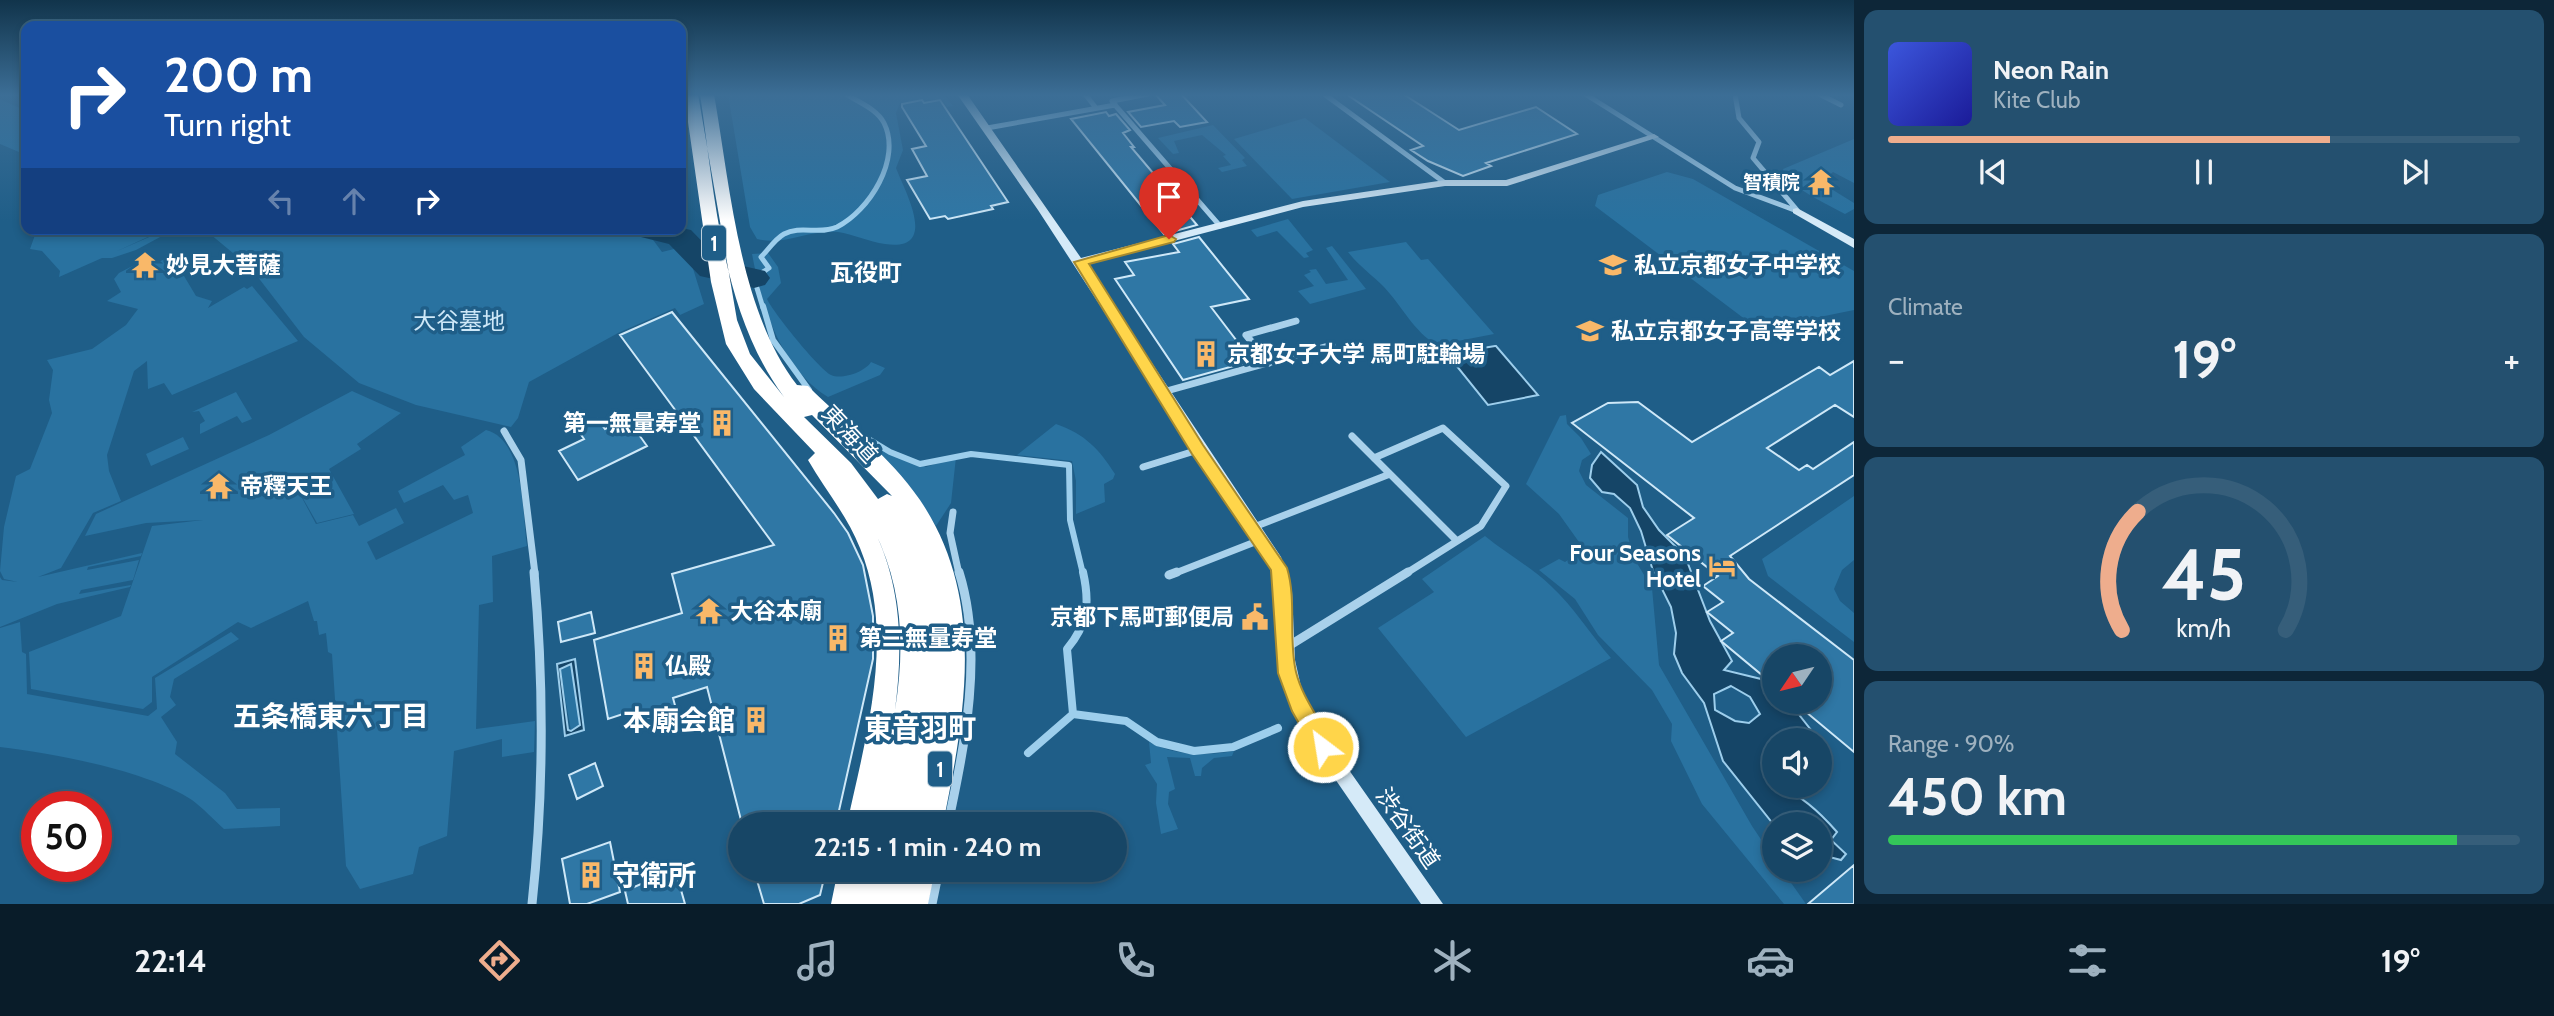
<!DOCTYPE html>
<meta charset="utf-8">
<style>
:root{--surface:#174666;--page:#24506f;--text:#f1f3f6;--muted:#9eb1bf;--line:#365e7a;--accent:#eead8d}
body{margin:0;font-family:Cabin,"Noto Sans JP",sans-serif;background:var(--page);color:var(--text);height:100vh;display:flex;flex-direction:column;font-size:26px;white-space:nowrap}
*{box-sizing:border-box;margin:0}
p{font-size:23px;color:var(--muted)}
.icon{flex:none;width:38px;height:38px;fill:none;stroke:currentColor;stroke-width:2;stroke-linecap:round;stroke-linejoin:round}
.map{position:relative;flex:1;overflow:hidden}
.sheet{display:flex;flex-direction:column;gap:10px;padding:10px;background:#0d2638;width:700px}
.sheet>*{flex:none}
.guide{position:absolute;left:21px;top:21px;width:665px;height:214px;border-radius:14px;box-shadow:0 4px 10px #0003,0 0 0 2px var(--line);background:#1a4fa0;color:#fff;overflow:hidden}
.needle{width:46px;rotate:235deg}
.controls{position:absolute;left:1762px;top:644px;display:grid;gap:14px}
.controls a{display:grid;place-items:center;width:70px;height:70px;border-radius:50%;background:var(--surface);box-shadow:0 4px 10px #0003,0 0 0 2px var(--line);font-size:35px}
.speed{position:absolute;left:21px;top:791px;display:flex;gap:14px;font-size:35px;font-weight:700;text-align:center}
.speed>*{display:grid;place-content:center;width:91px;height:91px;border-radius:50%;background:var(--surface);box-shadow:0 4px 10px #0003,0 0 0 2px var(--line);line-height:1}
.speed .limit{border:10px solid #d22;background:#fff;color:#111}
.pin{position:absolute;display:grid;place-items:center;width:60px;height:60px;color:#fff;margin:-72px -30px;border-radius:50% 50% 50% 0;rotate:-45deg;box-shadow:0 0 7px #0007}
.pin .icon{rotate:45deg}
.me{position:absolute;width:77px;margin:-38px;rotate:329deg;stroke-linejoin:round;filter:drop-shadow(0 0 5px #0008)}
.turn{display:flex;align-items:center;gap:24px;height:147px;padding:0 28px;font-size:32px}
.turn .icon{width:91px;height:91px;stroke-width:2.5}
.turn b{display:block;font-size:49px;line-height:60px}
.lanes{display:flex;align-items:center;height:66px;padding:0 28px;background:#0003;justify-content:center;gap:35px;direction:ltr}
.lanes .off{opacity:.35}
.big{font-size:52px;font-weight:700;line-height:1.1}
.sheet .widget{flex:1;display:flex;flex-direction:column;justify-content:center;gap:10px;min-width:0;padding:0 24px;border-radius:14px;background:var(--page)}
.sheet .dial{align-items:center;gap:0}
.dial svg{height:182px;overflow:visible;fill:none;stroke:var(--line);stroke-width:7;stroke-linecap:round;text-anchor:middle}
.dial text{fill:var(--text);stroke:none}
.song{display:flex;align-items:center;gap:21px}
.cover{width:84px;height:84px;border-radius:10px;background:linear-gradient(135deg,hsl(230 70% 55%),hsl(240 70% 35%))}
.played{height:7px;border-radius:4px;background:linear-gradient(90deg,var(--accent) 70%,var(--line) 70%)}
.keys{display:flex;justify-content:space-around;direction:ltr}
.heat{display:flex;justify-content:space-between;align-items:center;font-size:38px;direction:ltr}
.charge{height:10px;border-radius:5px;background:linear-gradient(90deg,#34c759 90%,var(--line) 0)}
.trip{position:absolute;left:728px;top:812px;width:399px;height:70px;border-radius:35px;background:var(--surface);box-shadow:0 4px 10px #0003,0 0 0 2px var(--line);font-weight:700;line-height:70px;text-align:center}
.dock{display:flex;height:112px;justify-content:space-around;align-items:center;background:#091c29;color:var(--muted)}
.dock .icon{width:49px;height:49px}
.dock .active{color:var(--accent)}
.dock b{font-size:32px;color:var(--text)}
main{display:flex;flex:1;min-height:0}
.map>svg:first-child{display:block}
.green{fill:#2972a0}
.water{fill:#154567;stroke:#9dceec;stroke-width:2;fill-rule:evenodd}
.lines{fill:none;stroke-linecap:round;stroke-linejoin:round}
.stream-far2{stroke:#9dceec;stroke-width:5}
.stream-far1{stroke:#9dceec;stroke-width:6}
.stream{stroke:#9dceec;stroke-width:8}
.river{fill:#154567;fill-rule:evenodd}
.building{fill:#2f77a5;stroke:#cee8f8;stroke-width:2}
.street-far2{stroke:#a9d1eb;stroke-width:5}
.street-far1{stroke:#a9d1eb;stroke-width:7}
.street{stroke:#a9d1eb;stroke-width:9}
.secondary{fill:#d5eaf8;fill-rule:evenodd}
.highway{fill:#fff;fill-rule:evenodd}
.route{fill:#ffd54a;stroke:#a68a30;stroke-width:2}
.labels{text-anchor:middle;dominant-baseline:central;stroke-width:7;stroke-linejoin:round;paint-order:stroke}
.far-poi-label{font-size:19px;font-weight:bold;fill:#fff;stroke:#1f5e88;text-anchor:end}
.shield{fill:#1f5e88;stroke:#bccfdb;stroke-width:2}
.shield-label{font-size:21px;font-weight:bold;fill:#fff}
.poi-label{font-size:23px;font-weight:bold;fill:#fff;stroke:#1f5e88;text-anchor:start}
.park-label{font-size:23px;fill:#cee8f8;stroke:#1f5e88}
.street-label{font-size:23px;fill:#fff;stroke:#1f5e88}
.neighbourhood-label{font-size:24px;font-weight:bold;fill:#fff;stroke:#1f5e88}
.near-neighbourhood-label{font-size:28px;font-weight:bold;fill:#fff;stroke:#1f5e88}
.near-poi-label{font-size:28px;font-weight:bold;fill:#fff;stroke:#1f5e88;text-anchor:end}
</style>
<main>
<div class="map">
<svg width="1854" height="904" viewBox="0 0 1854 904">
<rect width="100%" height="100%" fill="#1f5e88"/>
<path class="green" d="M728,94H943L953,106L947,107L941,99L900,103L896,113L903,150L896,168C905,192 940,252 885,244C869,242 853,234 838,232C810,229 784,246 757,239L750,227Z
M0,99L26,111V155L0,144Z
M1305,118L1390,182L1292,199L1234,139Z
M1213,125L1245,158L1242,160L1247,166L1222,172L1218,168L1231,165L1223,156L1226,155L1202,135L1174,141L1179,153L1173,154L1158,138Z
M1854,139V183L1833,172L1820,182L1854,203V209L1845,214C1829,205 1786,186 1783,169Z
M1667,172L1693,179L1854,271V310L1761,329L1754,326L1595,206L1598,195Z
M1288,219L1313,250L1306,253L1309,257L1304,258L1277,231L1257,237L1251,230Z
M34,229H149L150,236L115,252L156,234L161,233L162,236L136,250L112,258H102L59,277L60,271L42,251L30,249L35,235Z
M204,229H645L662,252L686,246L704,304L680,315L675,308L618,333L529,382L518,418L511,427L416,405L359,383L304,337L251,268Z
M1406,242L1421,260L1428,259L1494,334L1437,345C1414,332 1402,306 1384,287C1372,275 1359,266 1348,252Z
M1332,246L1366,289L1310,304L1298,291L1314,286L1304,275L1311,272L1309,270L1316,269L1326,284L1348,280L1326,248Z
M768,253L778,267L781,283L767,299C773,312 818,368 831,375C842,380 865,372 871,362L885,368L880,375L828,397C780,367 762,307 752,254Z
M146,259L156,263L165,259L184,276L196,296L212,301L208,308L244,287L247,289L252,286L298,341L172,395L164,383L148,389L147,361L134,371L107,455L109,471L121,501L93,513L61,568L38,577L142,553L141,556L88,567L87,570L139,560L133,580L81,590L79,594L131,585L130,587L57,604L0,627V577L2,580L18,582L4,579L0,571L4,527L16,476L30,469L52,413L49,400L53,370L47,360L92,349L126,325L138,309L107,301L121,292L114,279L119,273Z
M352,391L401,413L357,444L361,449L329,469L354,514L317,523L293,481L316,524L353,515L359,526L396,508L404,523L367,542L376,560L473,513L468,495L454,500L443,485L404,503L398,491L465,455L461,447L486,430C525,440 522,513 527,546L492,556L493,602L479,605L476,729L535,721L534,752L502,757V739L454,751L447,836L419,847L413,874L360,889L346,866L332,654L328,652L326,633L319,635L317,621H314L308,601L251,628L238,622L152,677V702L143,709L31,689L29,652L121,616L152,526L203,520L146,523L85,536L96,514L269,435Z
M236,392L252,419L242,423L237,416L200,434V424L205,421L199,411L192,412Z
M1566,415L1567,424L1581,438L1591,454L1582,460L1579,471L1586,485L1628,518V537L1635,560L1652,588L1659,665L1752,826L1774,859V870H1782L1806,904H1784L1702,804L1671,741L1672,724L1652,690L1598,635L1575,599L1539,570L1559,559L1565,562L1584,549L1559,514L1526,484L1560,416Z
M1056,424C1085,434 1099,449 1115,474L1113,479L1104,484L1105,502L1076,514V481L1072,461L1017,455Z
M183,437L189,449L151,466L146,454Z
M876,445L926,467L956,457L951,503L936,526L908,484L871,450Z
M1854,496V560L1842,570L1834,589L1840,601L1854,613V642L1768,576L1762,559Z
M1485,536C1507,554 1531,567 1551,586C1574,607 1590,634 1611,658L1466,737L1378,628L1434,592L1422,579Z
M20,622L22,652L26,654L27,694L148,716L157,709L155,678L231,632L239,639L174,679L170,697L176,705L161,717L177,742L175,754L225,793L237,809L280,808V826L224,829C214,820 203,808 192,800C148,771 53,753 0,747V628Z
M571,664L580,726L571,731L560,669Z
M1149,742C1176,756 1205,756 1234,751L1232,756L1214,758L1202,768L1201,776H1195L1190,758L1167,757L1175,789L1169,792L1168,804L1178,829L1161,834L1156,803L1157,784L1145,765L1151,763Z"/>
<path class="water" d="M1495,346H1496L1538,395L1488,405L1447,354Z
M1601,452L1637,485L1643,507L1659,530L1685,556L1710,621L1732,661L1724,670L1761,679L1774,689V702H1789L1811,730L1809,740H1774V786H1784L1783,789C1803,796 1823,816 1837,832L1831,840L1846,854L1841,860L1826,856L1820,862V824L1774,825L1723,761L1704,703L1682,673L1674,654L1676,633L1671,607L1653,571L1641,531L1630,508L1614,494L1602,492L1590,478L1592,465ZM1731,686L1750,697L1760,714L1749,723L1735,721L1715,710L1714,694Z
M575,659L584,730L565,736L557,664ZM571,664L580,725L571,731L568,730L560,669Z"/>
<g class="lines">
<path class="stream-far2" d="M763,308L754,278L769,268L761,257C768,250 775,239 784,234C800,225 820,235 837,227C869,211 902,159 884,123C877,109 858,102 846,94"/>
<path class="stream-far1" d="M763,306L773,340L809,390
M852,429L890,452L920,464L971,454L1069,465L1070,520L1083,574"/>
<path class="stream" d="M1073,714L1067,649C1088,624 1090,603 1083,572
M1028,753L1073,714L1126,721L1157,742L1194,751L1233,747L1278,728"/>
<path class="river" d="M681,228L691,230L721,261L765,271L770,278L765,285L754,288L700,276L669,244L637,236L633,229Z"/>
</g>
<path class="building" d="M1155,94H1181L1207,122L1180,127L1174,121L1141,127L1128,112L1165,105Z
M1346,94H1403L1459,130L1536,107L1577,134L1486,163L1491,166L1463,176L1428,161L1411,150L1423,146Z
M922,100L924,103L940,100L1008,202L991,206L993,209L948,219L945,216L930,219L907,180L927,176L912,149L926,146L902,107V104Z
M1106,112L1109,116L1116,114L1130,130L1123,133L1134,147H1131L1197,225L1164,234L1071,119Z
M1199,237L1249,299L1211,307L1252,361L1183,380L1115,279L1134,275L1125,262L1179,252L1173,244Z
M672,312L834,513L848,533L863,565L873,616V659L836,824H742L707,687L673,698L676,709L638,721L635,710L608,719L594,640L682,613L672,574L774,545L692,433L696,421L687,426L620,335Z
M1854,361V417L1835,405L1767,448L1799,470L1807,465L1813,469L1854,442V475L1730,556L1749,579L1854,660V752L1794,702H1820V656H1774V685L1721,641L1733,633L1707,612L1723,602L1703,586L1718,576L1667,535L1694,518L1572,423L1608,403L1638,402L1692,442L1819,367L1830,375Z
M627,418L647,446L578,480L559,451L584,439L577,429L597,419L605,429Z
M591,612L595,633L561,642L558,622Z
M595,763L603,786L577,799L569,775Z
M610,842L620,892L587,904H570L562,859Z
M1854,865V904H1808Z
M675,869L685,904H628L625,891Z
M754,870H826L820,895L799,904H764Z"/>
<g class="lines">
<path class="street-far2" d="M1085,94L1096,108
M1324,94L1445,183
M1585,94L1735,188L1797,211
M1735,94L1739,118L1759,142L1753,158L1797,210
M1819,94L1841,105
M1115,104L1112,101L1148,94
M987,128L1115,105L1220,226"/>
<path class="street-far1" d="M1269,363L1246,335L1296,321
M1163,392L1332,345
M504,431L521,460L535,574
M1352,436L1457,541
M1374,458L1443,428L1506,486L1481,526L1405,574
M1143,467L1198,450
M953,512L950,533L959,574
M1254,527L1390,474
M1173,574L1260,540"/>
<path class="street" d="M1169,575L1177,572
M1287,647L1408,572
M948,824C965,744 984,652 959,572
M532,904C544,793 544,683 534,572
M932,904L939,870"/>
<path class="secondary" d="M957,94H967L1081,258L1303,201L1445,180H1506L1650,135L1654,134L1659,137L1507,186H1445L1303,207L1086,264L1281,557L1292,591L1295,660L1304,700L1323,733L1443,904H1421L1311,744L1292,711L1280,677L1276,591L1269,565L1038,210Z
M1797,208L1854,239V248L1793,213V209Z"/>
<path class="highway" d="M684,94H698L737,320L750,354L784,397C721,312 715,195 700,94H714C730,185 739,310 797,385L808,386C845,423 890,456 920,500C987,599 965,715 943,824H847C866,736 896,636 860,548C847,515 825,490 808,460L815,453L754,389L726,344L711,282ZM812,415L892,496L887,494L878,499L851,463L804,417ZM874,530C903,588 905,647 895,710C903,648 902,587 874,530Z
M838,870H935L928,904H831Z"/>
</g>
<linearGradient id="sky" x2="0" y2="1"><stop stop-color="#11344b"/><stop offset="0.43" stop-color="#3c6e96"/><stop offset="1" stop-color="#3c6e96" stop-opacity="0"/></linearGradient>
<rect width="1854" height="221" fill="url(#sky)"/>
<path class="route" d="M1169,235L1176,239L1174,242L1089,264L1203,445L1287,568C1297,601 1288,638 1296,672C1303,700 1322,721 1333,747L1330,754L1323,756L1316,754L1292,711L1278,673L1271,570L1192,454L1074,262Z"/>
<defs>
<symbol id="temple-bare" viewBox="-9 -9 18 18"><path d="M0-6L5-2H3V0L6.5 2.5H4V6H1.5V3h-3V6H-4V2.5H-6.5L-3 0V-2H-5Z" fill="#f9b869" stroke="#1f5e88" stroke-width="2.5" paint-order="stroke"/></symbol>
<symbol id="school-bare" viewBox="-9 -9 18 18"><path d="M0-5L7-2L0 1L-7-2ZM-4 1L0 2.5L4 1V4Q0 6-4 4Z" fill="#f9b869" stroke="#1f5e88" stroke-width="2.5" paint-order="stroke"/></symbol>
<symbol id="building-bare" viewBox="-9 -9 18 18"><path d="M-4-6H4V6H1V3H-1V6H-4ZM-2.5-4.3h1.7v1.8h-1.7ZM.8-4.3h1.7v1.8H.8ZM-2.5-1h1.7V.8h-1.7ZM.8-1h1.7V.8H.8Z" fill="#f9b869" stroke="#1f5e88" stroke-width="2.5" paint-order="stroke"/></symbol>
<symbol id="hotel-bare" viewBox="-9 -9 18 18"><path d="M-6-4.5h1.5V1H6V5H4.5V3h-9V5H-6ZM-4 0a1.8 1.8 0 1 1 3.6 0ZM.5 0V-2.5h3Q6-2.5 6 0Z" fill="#f9b869" stroke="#1f5e88" stroke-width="2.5" paint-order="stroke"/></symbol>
<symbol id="civic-bare" viewBox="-9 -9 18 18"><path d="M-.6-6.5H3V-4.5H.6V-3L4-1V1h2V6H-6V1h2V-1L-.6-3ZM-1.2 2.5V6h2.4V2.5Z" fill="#f9b869" stroke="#1f5e88" stroke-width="2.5" paint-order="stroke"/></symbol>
</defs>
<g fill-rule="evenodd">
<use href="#temple-bare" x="1802" y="163" width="38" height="38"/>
<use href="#temple-bare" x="126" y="246" width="38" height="38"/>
<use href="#school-bare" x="1594" y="246" width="38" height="38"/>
<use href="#school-bare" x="1571" y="312" width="38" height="38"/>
<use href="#building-bare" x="1187" y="335" width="38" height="38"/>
<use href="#building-bare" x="703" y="404" width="38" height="38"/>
<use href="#temple-bare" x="200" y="467" width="38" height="38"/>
<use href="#hotel-bare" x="1703" y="547" width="38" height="38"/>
<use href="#temple-bare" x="690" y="592" width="38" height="38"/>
<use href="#civic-bare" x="1236" y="598" width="38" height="38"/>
<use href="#building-bare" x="819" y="619" width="38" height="38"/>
<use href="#building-bare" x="625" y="647" width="38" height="38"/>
<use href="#building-bare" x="737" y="701" width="38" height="38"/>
<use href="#building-bare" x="572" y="856" width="38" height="38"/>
</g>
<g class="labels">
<g class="far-poi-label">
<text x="1800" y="182">智積院</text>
</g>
<g class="shield">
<rect x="702" y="225.5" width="24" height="35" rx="5"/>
<rect x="928" y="751.5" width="24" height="35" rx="5"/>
</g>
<g class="shield-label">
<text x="714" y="243">1</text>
<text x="940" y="769">1</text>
</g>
<g class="poi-label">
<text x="166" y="265">妙見大菩薩</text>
<text x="1634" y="265">私立京都女子中学校</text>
<text x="1611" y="331">私立京都女子高等学校</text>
<text x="1227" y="354">京都女子大学 馬町駐輪場</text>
<text x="701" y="423" text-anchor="end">第一無量寿堂</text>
<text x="240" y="486">帝釋天王</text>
<text x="1701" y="553" text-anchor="end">Four Seasons<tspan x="1701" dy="26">Hotel</tspan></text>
<text x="730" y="611">大谷本廟</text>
<text x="1234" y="617" text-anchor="end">京都下馬町郵便局</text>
<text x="859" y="638">第二無量寿堂</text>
<text x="665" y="666">仏殿</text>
</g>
<g class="park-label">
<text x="459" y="321">大谷墓地</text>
</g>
<g class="street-label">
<text transform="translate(850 434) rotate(47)">東海道</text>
<text transform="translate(1408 828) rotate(55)">渋谷街道</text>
</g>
<g class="neighbourhood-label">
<text x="866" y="272">瓦役町</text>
</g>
<g class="near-neighbourhood-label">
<text x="331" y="716">五条橋東六丁目</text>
<text x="920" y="728">東音羽町</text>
</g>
<g class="near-poi-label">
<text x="735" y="720">本廟会館</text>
<text x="612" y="875" text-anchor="start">守衛所</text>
</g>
</g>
</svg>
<div class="controls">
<a><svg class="needle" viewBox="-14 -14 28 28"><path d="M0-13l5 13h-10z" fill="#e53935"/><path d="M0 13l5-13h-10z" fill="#9eb1bf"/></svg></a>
<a><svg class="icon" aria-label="sound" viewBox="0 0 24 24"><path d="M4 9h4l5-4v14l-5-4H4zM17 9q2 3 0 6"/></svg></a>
<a><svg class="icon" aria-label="layers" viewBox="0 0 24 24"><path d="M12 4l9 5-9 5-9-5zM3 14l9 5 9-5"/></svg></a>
</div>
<div class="speed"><div class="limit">50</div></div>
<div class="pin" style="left:1169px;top:239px;background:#d93025"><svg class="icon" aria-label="arrive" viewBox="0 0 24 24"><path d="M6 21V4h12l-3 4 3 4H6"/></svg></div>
<svg class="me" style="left:1323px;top:747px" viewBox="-20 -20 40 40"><circle r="17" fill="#ffd54a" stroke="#fff" stroke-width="3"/><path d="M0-11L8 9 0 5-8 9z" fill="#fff"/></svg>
<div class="trip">22:15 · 1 min · 240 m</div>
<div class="guide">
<div class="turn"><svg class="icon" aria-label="right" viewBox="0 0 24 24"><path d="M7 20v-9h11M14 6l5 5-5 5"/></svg><div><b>200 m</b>Turn right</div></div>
<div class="lanes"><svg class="icon off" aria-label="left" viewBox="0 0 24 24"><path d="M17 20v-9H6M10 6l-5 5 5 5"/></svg><svg class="icon off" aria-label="ahead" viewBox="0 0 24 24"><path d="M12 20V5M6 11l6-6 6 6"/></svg><svg class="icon" aria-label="right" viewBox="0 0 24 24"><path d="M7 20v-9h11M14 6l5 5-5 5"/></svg></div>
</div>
</div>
<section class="sheet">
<div class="widget">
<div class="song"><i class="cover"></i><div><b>Neon Rain</b><p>Kite Club</p></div></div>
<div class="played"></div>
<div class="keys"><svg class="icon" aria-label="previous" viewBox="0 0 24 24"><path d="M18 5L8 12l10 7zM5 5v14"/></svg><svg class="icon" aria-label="pause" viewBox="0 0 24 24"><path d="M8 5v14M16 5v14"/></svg><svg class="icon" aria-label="next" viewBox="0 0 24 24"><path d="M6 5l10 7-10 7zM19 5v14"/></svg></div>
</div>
<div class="widget"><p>Climate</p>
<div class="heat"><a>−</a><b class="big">19°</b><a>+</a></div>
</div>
<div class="widget dial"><svg viewBox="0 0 100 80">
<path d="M14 69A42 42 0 1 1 86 69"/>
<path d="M14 69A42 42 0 0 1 21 17" stroke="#eead8d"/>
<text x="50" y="56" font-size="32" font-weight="700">45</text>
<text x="50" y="72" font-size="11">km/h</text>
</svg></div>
<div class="widget"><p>Range · 90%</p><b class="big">450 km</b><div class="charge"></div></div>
</section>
</main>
<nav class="dock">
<b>22:14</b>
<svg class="icon active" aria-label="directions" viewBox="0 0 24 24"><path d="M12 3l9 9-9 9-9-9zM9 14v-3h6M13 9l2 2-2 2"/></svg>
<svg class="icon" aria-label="music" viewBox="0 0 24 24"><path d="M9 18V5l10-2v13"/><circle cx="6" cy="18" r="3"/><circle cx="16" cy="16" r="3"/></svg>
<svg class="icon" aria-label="phone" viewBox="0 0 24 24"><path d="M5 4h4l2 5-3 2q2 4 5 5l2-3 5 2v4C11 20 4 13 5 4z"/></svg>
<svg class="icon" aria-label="climate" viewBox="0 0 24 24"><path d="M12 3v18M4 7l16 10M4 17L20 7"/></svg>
<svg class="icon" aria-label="car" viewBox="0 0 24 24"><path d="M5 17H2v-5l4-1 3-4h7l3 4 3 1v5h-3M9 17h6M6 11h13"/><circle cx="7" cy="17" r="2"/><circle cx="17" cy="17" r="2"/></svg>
<svg class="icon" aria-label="filters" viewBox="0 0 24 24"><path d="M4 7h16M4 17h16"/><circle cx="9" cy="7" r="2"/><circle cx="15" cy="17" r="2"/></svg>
<b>19°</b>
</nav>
